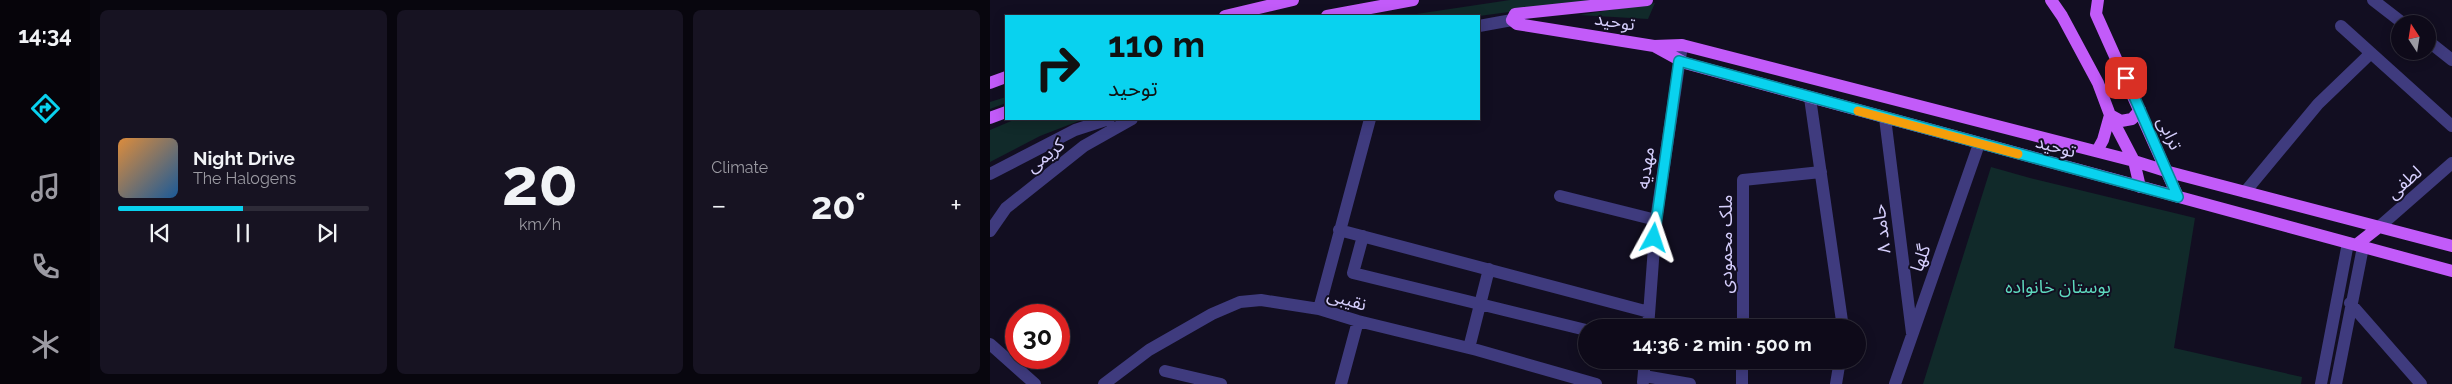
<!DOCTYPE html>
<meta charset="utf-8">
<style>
:root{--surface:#0e0a19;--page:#171322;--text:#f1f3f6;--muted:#9b9aa2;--line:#2e2b38;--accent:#09d2ef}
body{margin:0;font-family:Raleway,"Noto Sans Arabic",sans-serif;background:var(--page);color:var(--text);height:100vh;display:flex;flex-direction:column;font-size:19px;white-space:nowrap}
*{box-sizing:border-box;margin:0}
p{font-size:16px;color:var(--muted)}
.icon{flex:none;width:28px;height:28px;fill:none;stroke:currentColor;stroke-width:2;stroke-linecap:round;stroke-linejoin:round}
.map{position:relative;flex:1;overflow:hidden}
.drawer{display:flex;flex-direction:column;gap:10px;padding:10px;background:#08060e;width:900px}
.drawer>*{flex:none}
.banner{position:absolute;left:15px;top:15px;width:475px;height:105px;border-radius:0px;box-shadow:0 2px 12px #0003,0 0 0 1px var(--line);background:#09d2ef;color:#111;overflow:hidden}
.needle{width:32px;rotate:348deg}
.fabs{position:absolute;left:1401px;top:15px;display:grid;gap:10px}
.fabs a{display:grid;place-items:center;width:45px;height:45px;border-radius:50%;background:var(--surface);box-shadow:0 2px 12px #0003,0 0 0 1px var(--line);font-size:25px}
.speed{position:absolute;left:15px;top:304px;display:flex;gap:10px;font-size:25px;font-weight:700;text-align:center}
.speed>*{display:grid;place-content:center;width:65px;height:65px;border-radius:50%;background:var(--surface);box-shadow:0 2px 12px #0003,0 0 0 1px var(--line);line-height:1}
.speed .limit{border:8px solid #d22;background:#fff;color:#111}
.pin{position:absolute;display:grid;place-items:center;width:42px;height:42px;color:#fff;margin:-21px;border-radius:10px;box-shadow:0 2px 8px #0006}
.me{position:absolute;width:55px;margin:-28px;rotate:5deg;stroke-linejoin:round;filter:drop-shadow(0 0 4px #0008)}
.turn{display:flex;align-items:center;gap:18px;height:105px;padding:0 20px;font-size:22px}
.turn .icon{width:65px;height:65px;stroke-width:2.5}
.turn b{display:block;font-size:35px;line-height:42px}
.big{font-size:38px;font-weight:700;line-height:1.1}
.drawer .widget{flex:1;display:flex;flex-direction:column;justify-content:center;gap:8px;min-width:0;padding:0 18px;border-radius:8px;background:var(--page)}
.drawer .dial{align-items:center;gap:0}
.dial b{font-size:65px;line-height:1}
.song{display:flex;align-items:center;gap:15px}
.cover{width:60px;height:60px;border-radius:8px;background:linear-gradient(135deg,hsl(30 70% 55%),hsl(210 70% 35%))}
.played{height:5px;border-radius:2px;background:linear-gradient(90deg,var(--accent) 50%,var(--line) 50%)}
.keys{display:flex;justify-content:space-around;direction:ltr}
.heat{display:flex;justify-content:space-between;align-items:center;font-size:28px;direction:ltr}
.drawer .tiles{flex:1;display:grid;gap:10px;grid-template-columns:repeat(3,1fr)}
.trip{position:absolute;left:588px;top:319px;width:288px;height:50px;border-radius:25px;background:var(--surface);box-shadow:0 2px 12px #0003,0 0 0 1px var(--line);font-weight:700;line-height:50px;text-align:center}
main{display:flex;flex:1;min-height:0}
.menu{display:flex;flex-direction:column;width:90px;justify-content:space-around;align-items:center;background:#06040a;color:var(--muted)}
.menu .icon{width:35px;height:35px}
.menu .on{color:var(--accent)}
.menu b{font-size:22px;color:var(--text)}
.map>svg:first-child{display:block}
.green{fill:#112a2a}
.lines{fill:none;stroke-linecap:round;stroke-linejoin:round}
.minor{stroke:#3f3b7e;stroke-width:12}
.major{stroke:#c25bf9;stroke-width:12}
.route-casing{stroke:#06889b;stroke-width:12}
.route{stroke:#09d2ef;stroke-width:9}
.slow{stroke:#f59e0b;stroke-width:9}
.labels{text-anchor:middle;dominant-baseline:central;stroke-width:4;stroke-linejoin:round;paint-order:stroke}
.street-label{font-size:18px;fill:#d6cffd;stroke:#120e21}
.park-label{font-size:18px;fill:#5edabe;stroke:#120e21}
</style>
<main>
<nav class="menu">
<b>14:34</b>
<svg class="icon on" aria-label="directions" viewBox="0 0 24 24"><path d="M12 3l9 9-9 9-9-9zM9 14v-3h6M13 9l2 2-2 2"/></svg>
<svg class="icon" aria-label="music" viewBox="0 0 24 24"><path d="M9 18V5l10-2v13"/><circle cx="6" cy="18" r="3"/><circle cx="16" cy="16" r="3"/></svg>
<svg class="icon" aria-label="phone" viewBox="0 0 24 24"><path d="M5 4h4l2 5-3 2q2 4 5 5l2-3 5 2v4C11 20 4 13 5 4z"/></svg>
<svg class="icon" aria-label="climate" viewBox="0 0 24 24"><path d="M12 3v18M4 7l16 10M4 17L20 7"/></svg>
</nav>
<section class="drawer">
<div class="tiles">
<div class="widget">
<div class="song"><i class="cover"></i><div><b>Night Drive</b><p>The Halogens</p></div></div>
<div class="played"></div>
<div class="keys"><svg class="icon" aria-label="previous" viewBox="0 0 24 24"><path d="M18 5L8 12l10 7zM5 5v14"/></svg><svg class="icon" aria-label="pause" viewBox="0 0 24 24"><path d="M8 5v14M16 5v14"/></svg><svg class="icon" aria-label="next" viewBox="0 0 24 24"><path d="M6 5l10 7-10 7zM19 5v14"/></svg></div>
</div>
<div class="widget dial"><b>20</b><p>km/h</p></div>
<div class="widget"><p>Climate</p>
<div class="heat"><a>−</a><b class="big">20°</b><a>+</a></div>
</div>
</div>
</section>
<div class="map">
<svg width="1462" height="384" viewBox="0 0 1462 384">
<rect width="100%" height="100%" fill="#120e21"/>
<path class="green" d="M520,0H611L489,16H413Z
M665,3L658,19L589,15Z
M16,97V103L0,109V102Z
M26,119H94L50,136L0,162V130Z
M1001,167L1040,178L1205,218L1184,348L1312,377L1311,384H933Z"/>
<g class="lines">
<path class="minor" d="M1383,0L1414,24
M489,26L522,20
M1351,26L1462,126
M1438,41L1462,60
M820,98L853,328
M895,118L922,333
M0,174L85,130L119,119
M1255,192L1328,104L1381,53
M570,196L666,220
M1389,227L1462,163
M349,230L659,312
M0,231L16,208L94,146L142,119
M373,236L363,273L596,330
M1360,303L1431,384
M329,309L380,119
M658,328L666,220L692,45
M753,328V180L831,172
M0,344L45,384
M479,348L499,269
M175,371L231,384
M654,376L700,384
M653,382L655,360
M114,384L159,350L222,314L250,302L271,300L329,309L368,321L487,350L606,384
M351,384L368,321
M752,384V360
M846,384L850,360
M905,384L989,144
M1331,384L1358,243
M1346,384L1373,247"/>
<path class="major" d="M657,0L525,14L522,20L527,24L664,46L692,45L1144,161L1179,172L1462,246
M1061,0L1072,16L1108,83L1120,115L1144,161L1150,187
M1108,0L1106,14L1188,197
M235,16L303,0
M337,16L423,0
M664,46L695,63L1462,271
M0,83L16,77
M0,118L16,112
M1107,151L1113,140L1120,115L1131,121L1142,119L1150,110
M1366,245L1389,227"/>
</g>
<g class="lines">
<defs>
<path id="route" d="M664,238L689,61L1188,197L1136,78"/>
</defs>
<use href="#route" class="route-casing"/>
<use href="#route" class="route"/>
<path class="slow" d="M868,111L1028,154"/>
</g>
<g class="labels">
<g class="street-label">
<text transform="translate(625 21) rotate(9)">توحید</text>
<text transform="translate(1180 133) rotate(65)">ترابی</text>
<text transform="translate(1066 146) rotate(15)">توحید</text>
<text transform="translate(55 155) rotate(-38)">کریمی</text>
<text transform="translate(655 168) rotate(-82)">مهدیه</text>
<text transform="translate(1414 182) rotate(-41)">لطفی</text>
<text transform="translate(891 229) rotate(-97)">حامد ۸</text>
<text transform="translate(735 244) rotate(-90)">ملک محمودی</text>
<text transform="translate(930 258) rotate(-71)">گلها</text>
<text transform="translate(357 299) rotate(16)">نقیبی</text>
</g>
<g class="park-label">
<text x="1068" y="286">بوستان خانواده</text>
</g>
</g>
</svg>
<div class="fabs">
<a><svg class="needle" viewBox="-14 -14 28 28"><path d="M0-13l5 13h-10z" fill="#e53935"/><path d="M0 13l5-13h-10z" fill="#9b9aa2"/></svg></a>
</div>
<div class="speed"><div class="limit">30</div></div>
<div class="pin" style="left:1136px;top:78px;background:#d93025"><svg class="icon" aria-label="arrive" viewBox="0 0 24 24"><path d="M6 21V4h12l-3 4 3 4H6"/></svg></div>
<svg class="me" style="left:664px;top:238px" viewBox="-20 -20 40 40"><path d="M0-17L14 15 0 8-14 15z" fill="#09d2ef" stroke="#fff" stroke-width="4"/></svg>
<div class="trip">14:36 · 2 min · 500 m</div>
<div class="banner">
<div class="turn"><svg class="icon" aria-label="right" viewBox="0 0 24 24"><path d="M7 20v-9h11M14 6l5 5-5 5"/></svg><div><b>110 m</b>توحید</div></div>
</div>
</div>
</main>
